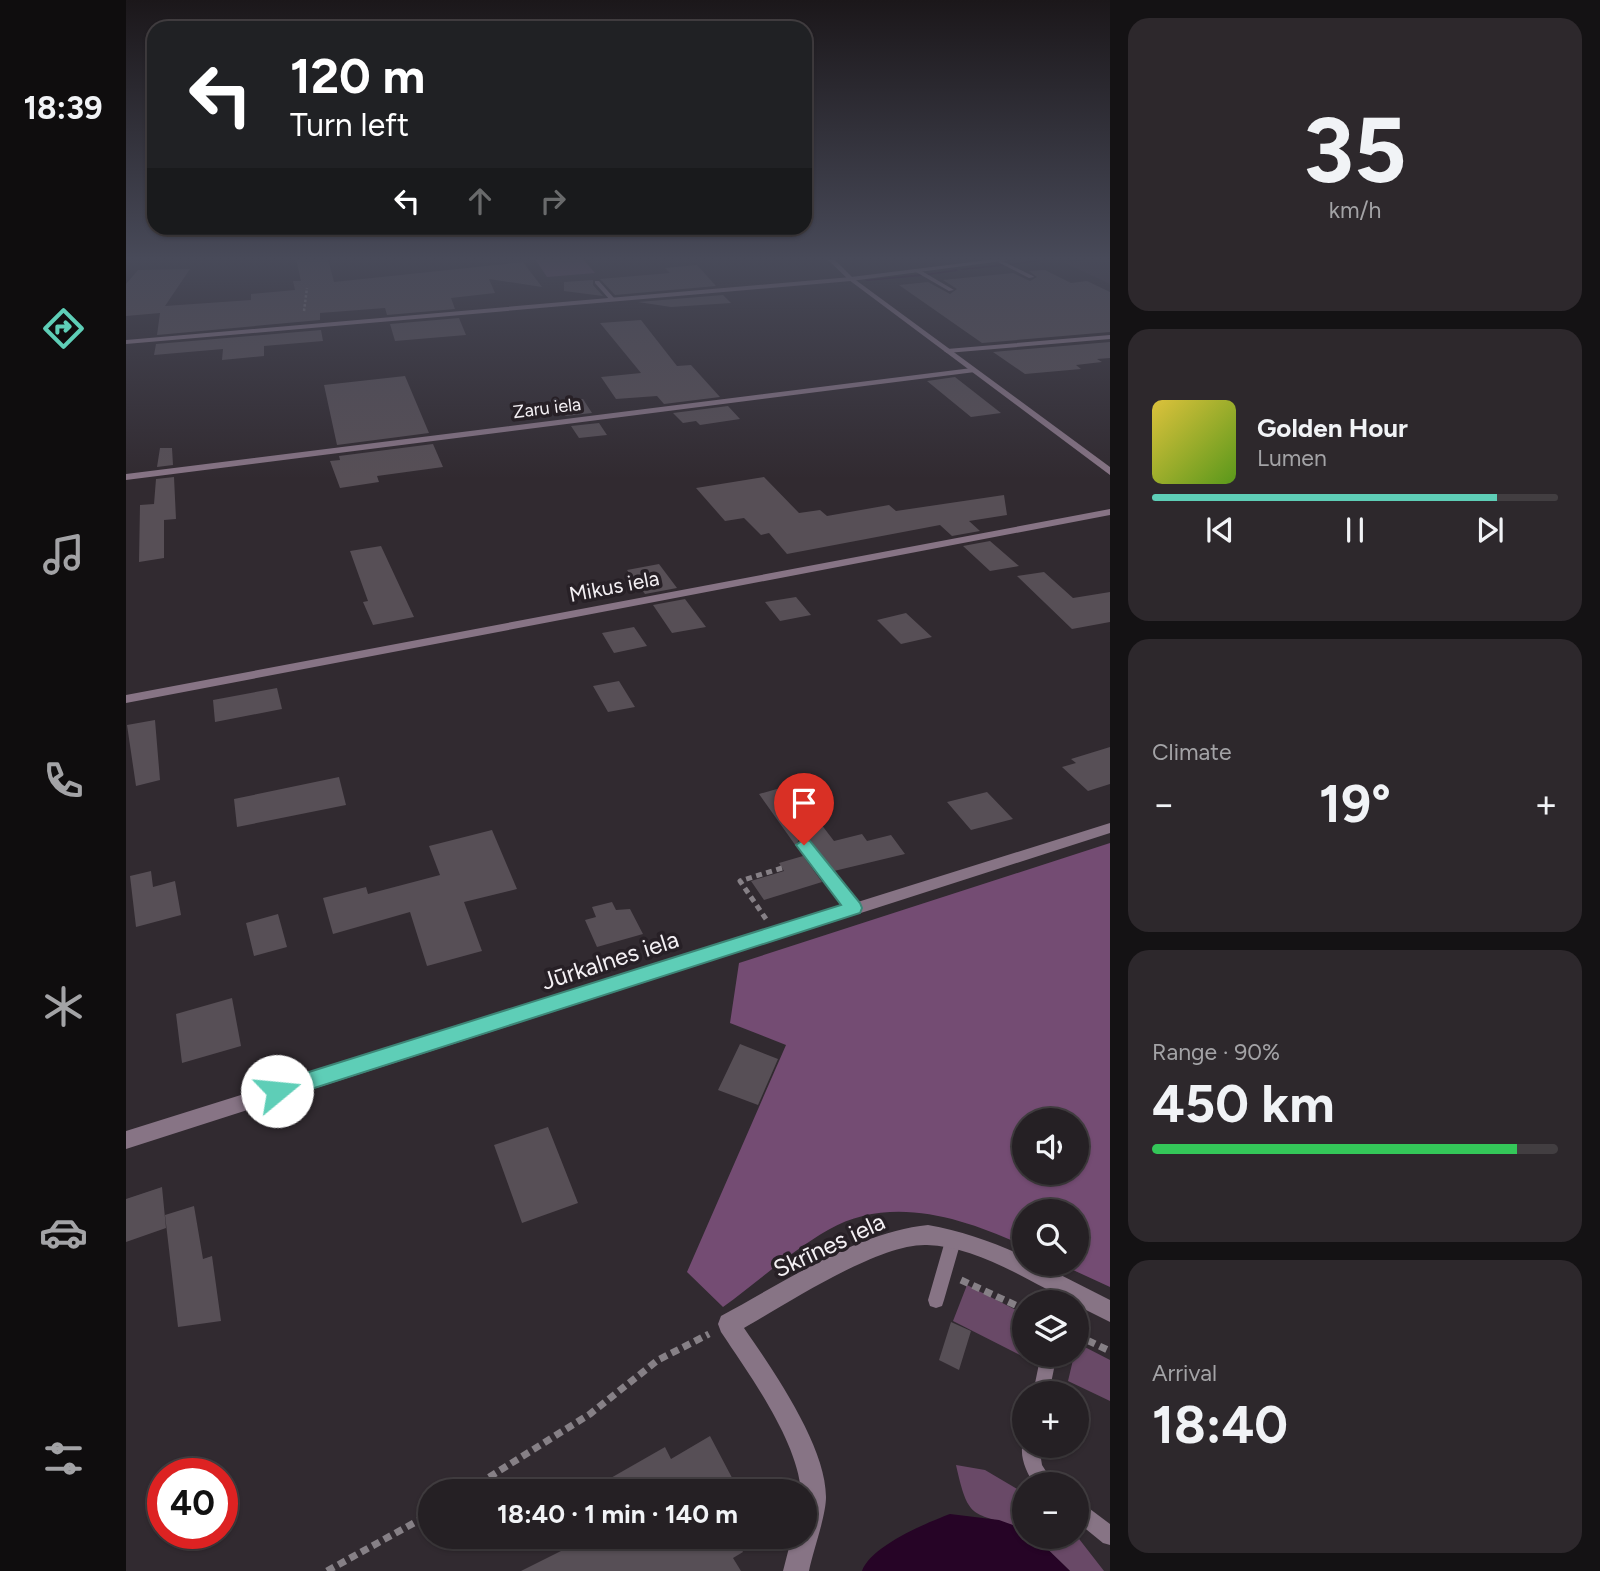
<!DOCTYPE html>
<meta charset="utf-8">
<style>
:root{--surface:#252024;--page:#2d282c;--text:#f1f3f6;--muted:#a3a3a6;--line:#423e41;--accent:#5eceb7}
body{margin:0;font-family:Figtree,sans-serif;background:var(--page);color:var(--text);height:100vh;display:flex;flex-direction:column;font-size:26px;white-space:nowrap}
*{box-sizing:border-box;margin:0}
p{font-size:23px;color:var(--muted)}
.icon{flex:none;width:38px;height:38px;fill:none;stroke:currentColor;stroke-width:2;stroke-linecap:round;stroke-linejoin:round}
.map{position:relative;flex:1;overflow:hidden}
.drawer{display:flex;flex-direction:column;gap:18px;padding:18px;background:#141214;width:490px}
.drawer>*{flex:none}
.top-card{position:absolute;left:21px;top:21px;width:665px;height:214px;border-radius:21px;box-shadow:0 2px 5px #0004,0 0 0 2px var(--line);background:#202124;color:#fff;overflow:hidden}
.fabs{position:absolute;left:886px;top:1108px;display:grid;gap:14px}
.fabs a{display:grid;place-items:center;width:77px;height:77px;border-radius:50%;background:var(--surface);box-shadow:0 2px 5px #0004,0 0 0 2px var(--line);font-size:35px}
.speed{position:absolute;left:21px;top:1458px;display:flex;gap:14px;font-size:35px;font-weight:700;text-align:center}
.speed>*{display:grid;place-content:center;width:91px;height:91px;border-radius:50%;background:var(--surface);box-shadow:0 2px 5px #0004,0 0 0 2px var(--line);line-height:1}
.speed .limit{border:10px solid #d22;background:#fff;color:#111}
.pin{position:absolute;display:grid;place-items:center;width:60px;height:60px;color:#fff;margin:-72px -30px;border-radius:50% 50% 50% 0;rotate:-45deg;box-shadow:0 0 7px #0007}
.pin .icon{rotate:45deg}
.me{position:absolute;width:77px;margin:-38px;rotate:73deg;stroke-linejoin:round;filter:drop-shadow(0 0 5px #0008)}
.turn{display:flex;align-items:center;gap:24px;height:147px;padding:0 28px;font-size:32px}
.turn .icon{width:91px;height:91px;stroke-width:2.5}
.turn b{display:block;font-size:49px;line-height:60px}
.lanes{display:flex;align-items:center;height:66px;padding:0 28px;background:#0003;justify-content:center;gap:35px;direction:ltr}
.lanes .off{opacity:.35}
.big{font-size:52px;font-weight:700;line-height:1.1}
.drawer .widget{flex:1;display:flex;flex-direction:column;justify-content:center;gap:10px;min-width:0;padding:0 24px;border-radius:21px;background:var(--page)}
.drawer .dial{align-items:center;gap:0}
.dial b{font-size:91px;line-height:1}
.song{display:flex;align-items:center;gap:21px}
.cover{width:84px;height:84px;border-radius:10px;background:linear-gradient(135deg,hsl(50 70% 55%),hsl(90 70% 35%))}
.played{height:7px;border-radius:4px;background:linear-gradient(90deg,var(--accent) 85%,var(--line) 85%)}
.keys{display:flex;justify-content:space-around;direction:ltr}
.heat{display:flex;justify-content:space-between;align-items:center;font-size:38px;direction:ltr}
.charge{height:10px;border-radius:5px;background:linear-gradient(90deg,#34c759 90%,var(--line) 0)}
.trip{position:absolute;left:292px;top:1479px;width:399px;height:70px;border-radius:35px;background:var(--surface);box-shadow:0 2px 5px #0004,0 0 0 2px var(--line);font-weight:700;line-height:70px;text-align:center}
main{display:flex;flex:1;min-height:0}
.tab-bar{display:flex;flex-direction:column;width:126px;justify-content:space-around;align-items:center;background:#0f0d0e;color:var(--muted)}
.tab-bar .icon{width:49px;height:49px}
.tab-bar .selected{color:var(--accent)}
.tab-bar b{font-size:32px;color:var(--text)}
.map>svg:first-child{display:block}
.built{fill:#3e323d}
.green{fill:#694967}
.forest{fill:#744c73;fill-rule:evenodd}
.water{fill:#260426}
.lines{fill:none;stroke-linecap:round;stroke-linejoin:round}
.stream{fill:#260426;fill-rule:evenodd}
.building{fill:#574f56}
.path-far2{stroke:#868086;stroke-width:2.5;stroke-dasharray:2.5 2;stroke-linecap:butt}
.path-far1{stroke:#868086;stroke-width:5;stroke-dasharray:6 4.5;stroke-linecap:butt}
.path{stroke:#868086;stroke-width:7;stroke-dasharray:8 5;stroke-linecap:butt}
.service{fill:#877485;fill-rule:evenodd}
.minor{fill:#877485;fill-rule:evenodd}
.tertiary{fill:#877485;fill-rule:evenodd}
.route{fill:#5eceb7;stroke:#3d8677;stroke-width:2}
.labels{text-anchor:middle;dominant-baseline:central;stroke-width:7;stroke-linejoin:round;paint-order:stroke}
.far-street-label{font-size:18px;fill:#f4f0f4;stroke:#272026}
.street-label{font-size:21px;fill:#f4f0f4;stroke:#272026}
.near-street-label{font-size:24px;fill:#f4f0f4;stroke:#272026}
</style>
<main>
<nav class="tab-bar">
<b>18:39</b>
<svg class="icon selected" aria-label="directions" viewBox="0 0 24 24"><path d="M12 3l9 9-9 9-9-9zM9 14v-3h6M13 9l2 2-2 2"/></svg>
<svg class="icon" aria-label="music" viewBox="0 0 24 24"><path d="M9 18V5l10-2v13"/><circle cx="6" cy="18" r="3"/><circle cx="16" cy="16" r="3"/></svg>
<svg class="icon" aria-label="phone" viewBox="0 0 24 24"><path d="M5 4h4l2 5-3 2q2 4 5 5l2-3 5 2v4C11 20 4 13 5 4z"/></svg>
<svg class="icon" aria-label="climate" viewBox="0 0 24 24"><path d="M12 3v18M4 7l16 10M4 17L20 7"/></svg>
<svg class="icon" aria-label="car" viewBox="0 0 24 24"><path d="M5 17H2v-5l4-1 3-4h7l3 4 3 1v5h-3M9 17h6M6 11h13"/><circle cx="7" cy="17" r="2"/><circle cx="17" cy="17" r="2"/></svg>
<svg class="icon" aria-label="filters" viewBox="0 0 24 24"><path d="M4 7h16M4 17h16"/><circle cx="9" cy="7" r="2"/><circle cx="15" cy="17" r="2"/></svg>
</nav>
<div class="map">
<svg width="984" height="1571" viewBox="0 0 984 1571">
<rect width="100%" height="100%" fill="#312a30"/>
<path class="built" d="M966,259H984V284L939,263Z"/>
<path class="green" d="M409,259H457L469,273L421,277Z
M841,1285L898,1314V1357L827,1321Z
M951,1343L984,1360V1401L942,1381Z
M830,1465L859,1470L898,1493V1529C846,1511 843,1523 830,1465Z
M950,1535L978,1571H944L909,1537Z"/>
<path class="forest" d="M984,843V1287L934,1264H950V1211H898V1246C837,1218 765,1194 702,1230C665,1251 632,1282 597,1307L561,1272L660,1045L604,1023L613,963ZM898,1120H950V1172H898Z"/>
<path class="water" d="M824,1514L873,1520L898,1529V1536L909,1537L944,1571H736C745,1546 800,1523 824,1514Z"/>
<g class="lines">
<path class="stream" d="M917,259L923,260L885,265L883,264Z
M877,264L878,266L836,270L834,269Z
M831,269L832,271L802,275L800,274Z
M795,274L796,276L741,281L739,280Z"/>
</g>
<path class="building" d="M170,259H202L208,282L397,262L416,287L363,279L369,293L325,298L329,309L261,315L259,308L194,313V320L31,335L34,313L0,316V284L12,270L64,269L39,306L125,300V294L169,290L167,281H175Z
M571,265L590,286L489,295L474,279L544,273L539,268Z
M919,270L945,283L961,281L984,292V332L856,343L773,285L802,282L824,294L831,289L817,280L887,273L904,281L911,277L903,271Z
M467,280V285L477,296L438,291V282Z
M597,295L605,303L545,307L512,302Z
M333,318L340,335L269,341L264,324Z
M515,320L551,366L565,365L594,397L538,404L531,396L490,399L475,377L515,373L474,323Z
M195,330L197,341L138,346V356L96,360L97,349L28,355L30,344Z
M984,342V358L971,359L976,362L950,365L955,369L899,374L867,352Z
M279,376L303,433L211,445L198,385Z
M829,377L875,413L845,417L801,381Z
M457,399L466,413L439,416L430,402Z
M602,406L614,419L574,425L570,421L557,423L547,413Z
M473,423L481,435L453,438L445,426Z
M307,444L317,467L251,476L253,482L214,488L204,461L214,460L213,456Z
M34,448H46L47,465L31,467Z
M48,477L50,519L38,520V558L13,562L14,505L28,504L30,479Z
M638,477L673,513L694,510L701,516L763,505L770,511L878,495L881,515L843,521L854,531L826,536L814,525L661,554L643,533L635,535L618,518L599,521L570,488Z
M864,541L893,566L864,571L837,546Z
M255,546L288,617L247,625L237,602L242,601L224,551Z
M533,564L551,588L519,594L501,570Z
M918,572L947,598L984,592V622L946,629L891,576Z
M670,597L685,615L654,621L639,602Z
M559,599L580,627L546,633L527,605Z
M780,613L806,637L775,644L751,620Z
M508,627L521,646L488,653L476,633Z
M493,681L509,707L482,712L467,686Z
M151,688L156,709L89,722L87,700Z
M29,720L34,780L10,786L1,725Z
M984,747V784L962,791L936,767L950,763L945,759Z
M213,777L220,805L111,827L108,799Z
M665,785L708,841L736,834L741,841L765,835L779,854L708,871L684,840L673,839L670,846L696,882L638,900L625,881L658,871L653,863L677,856L633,794Z
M861,792L887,819L845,830L821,802Z
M366,830L391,889L338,902L356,951L301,966L284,912L207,934L197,898L240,887L242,894L314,875L303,846Z
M25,871L27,887L49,881L55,915L10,927L4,876Z
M486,902L490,910L504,909L517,934L471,947L459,920L470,917L466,907Z
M152,914L161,947L128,956L120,923Z
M106,998L115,1046L56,1063L50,1014Z
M614,1044L652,1059L632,1105L592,1090Z
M422,1127L452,1203L396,1223L368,1145Z
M36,1187L40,1228L0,1242V1199Z
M68,1206L77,1259L86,1256L95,1321L52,1327L39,1215Z
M825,1322L845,1331L833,1370L813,1360Z
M584,1436L613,1491H462L539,1447L545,1459Z
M441,1536H609L617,1552L607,1558L615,1571H395L445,1546Z"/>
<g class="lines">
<path class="path-far2" d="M178,311L181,288"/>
<path class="path-far1" d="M640,919L614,881L656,868"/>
<path class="path" d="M835,1280L898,1309
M950,1335L984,1351
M341,1491L464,1414L532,1360L583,1334
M201,1571L304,1514"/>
<path class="service" d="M874,260L907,276L908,277L903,278L872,262Z
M790,270H794L828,290L823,291L790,272Z
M469,281H473L488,298V300H484L469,283Z
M984,335V339L821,353L818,351L821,349Z
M678,841L682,842L731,905L733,908L731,911H723L674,848L672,845L674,842Z
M827,1234L832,1236L835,1241L818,1300L816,1306L810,1308L804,1306L802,1300L819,1241L822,1236Z
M915,1354H931L923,1393H907Z
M898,1440V1446H913L916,1465L928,1484H908C900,1472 892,1454 898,1440Z
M950,1500L956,1503L984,1524V1545L977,1543L950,1521Z"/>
<path class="minor" d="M870,259H891L725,281L0,344V340L725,277Z
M846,368L850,370L849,372L0,480V474Z
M984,509V515L0,703V695Z
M802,1225C836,1231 866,1242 898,1256V1264H913L984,1300V1322L950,1305V1302H944C903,1280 848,1246 801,1245C753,1243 662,1303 618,1328C647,1370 700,1446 700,1497C700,1516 687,1551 683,1571H657L666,1536H679V1491H675C671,1440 623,1374 595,1332L592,1324L595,1316C657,1283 731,1232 802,1225Z"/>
<path class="tertiary" d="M701,259H708L727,278L984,467V475L723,280Z
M984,823V833L0,1149V1131Z"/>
</g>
<linearGradient id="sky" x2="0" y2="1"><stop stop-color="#1b171a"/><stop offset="0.54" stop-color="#484a59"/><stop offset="1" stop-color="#484a59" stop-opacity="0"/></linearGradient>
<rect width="984" height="479" fill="url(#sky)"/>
<path class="route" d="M678,839L684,841L734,903L736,908L734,913L151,1100L144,1098L141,1091L144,1085L151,1082L715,905L670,845Z"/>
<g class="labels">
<g class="far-street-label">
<text transform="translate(421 408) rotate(-7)">Zaru iela</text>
</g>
<g class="street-label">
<text transform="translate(488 586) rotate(-11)">Mikus iela</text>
</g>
<g class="near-street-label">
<text transform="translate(484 960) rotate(-18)">Jūrkalnes iela</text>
<text transform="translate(703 1245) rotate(-25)">Skrīnes iela</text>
</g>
</g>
</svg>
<div class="fabs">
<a><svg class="icon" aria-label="sound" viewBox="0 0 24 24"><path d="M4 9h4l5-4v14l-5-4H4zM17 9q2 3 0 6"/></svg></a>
<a><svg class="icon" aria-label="search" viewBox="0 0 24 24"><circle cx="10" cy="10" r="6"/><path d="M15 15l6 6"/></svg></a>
<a><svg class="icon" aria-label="layers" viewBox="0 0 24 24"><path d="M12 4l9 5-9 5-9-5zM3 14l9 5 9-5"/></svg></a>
<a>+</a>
<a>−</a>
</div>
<div class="speed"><div class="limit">40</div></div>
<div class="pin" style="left:678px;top:845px;background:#d93025"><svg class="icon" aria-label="arrive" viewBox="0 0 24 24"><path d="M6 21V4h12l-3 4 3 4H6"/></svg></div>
<svg class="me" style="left:151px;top:1091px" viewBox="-20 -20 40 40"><circle r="19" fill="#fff"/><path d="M0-13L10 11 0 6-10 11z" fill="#5eceb7"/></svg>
<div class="trip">18:40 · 1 min · 140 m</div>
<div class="top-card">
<div class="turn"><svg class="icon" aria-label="left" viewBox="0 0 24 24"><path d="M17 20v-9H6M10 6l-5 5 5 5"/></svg><div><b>120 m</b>Turn left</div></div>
<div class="lanes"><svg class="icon" aria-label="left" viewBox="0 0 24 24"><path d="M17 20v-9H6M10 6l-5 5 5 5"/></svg><svg class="icon off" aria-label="ahead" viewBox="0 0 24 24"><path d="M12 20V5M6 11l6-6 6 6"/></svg><svg class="icon off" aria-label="right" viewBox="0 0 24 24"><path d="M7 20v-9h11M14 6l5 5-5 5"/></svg></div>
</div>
</div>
<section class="drawer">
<div class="widget dial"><b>35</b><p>km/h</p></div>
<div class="widget">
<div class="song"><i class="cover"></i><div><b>Golden Hour</b><p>Lumen</p></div></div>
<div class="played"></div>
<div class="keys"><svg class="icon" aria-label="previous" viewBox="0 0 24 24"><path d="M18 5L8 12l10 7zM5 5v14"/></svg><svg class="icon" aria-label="pause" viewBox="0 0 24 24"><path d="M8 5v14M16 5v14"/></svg><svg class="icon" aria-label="next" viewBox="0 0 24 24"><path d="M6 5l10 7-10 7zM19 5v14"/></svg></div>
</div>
<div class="widget"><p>Climate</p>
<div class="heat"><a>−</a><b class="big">19°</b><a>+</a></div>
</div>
<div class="widget"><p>Range · 90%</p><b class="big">450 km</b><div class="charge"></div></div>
<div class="widget"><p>Arrival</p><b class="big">18:40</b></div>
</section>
</main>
